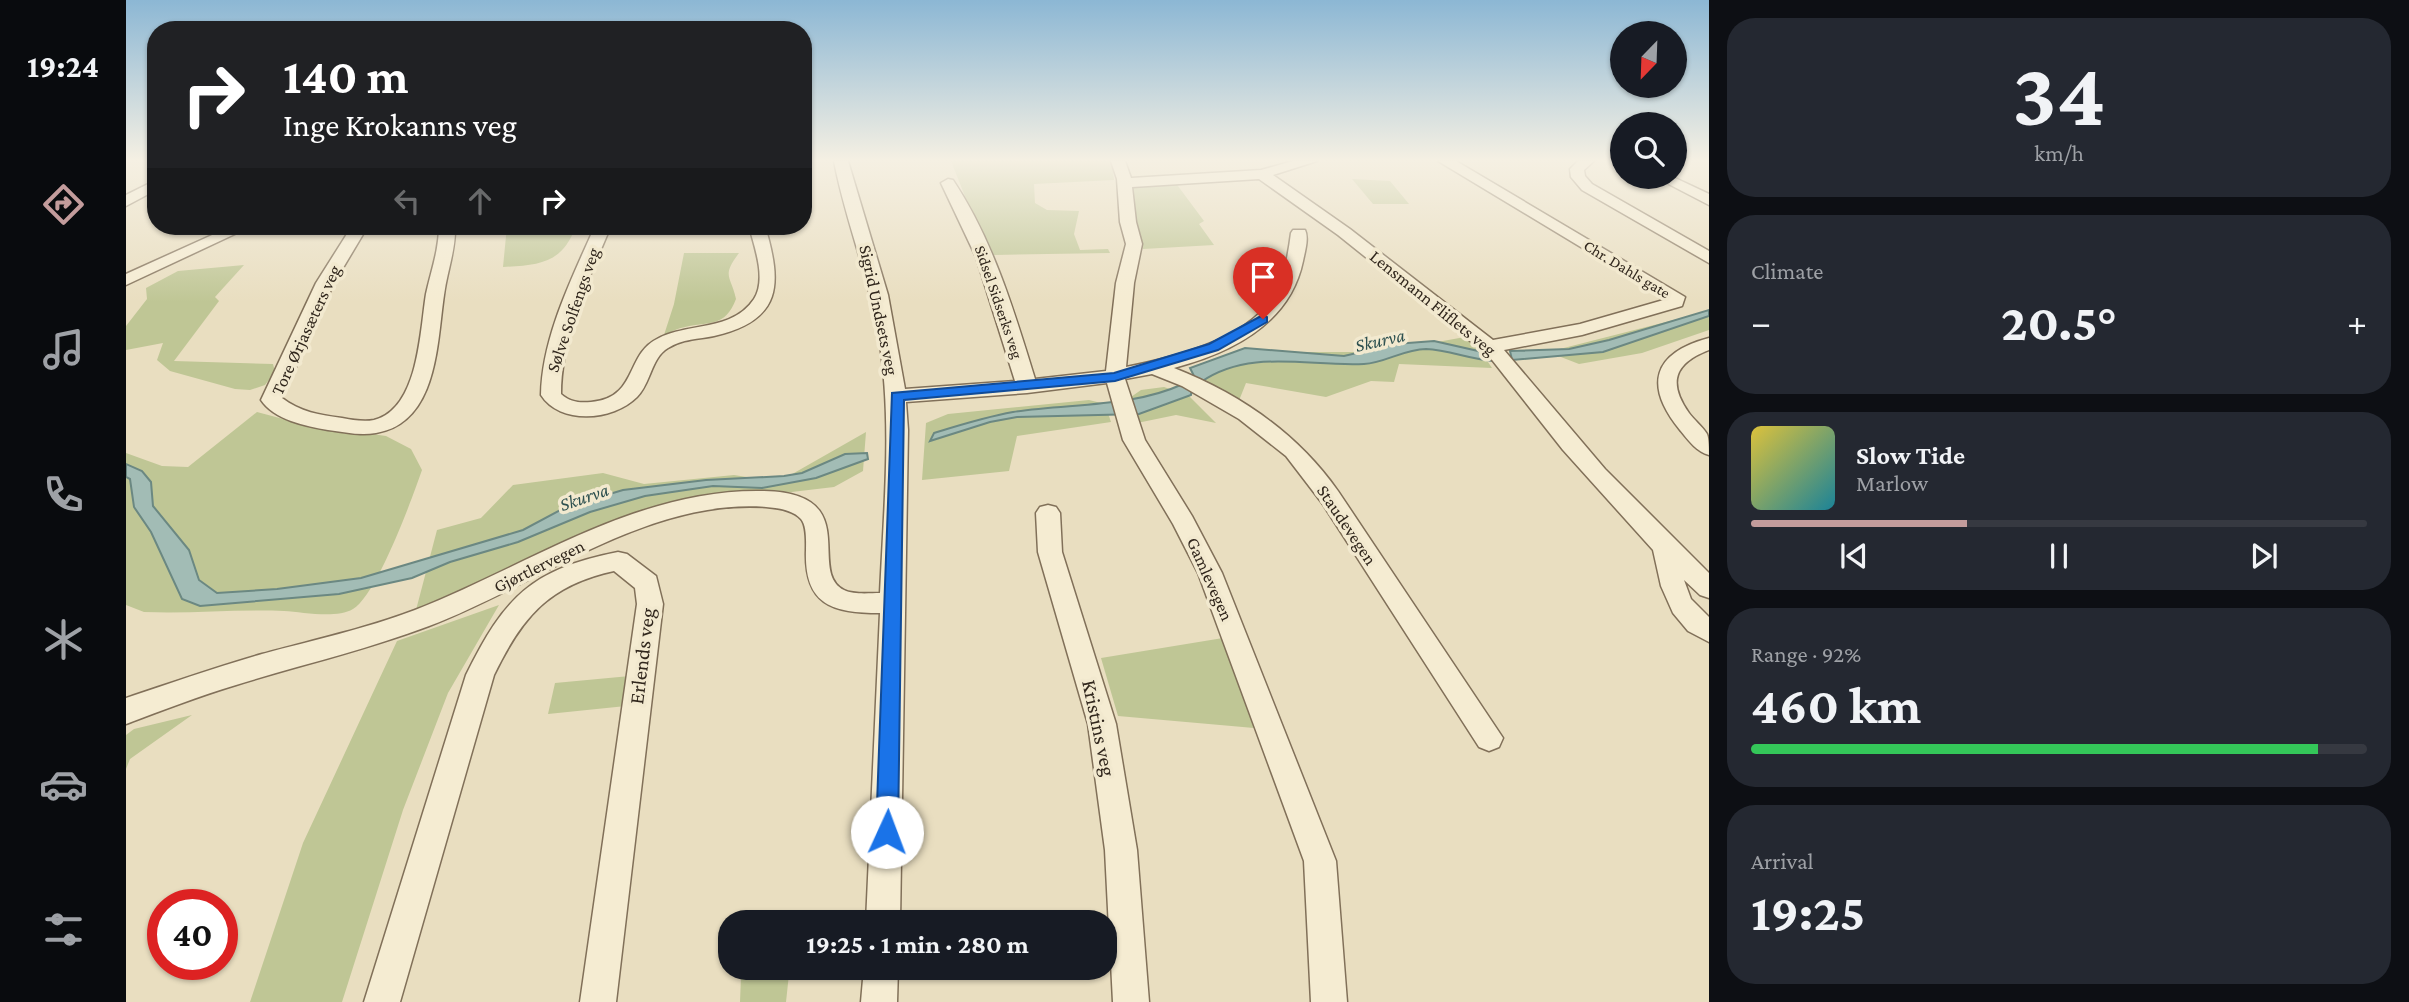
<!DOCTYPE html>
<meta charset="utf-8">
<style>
:root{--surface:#171b24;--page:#242831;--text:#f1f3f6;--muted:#9ea1a6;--line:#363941;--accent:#c39c9c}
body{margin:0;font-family:"Crimson Pro",serif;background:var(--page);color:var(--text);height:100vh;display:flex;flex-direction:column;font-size:26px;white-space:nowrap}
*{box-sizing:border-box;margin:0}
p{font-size:23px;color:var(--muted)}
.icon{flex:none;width:38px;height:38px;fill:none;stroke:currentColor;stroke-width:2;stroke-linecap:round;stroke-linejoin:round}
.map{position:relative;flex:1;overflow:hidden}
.side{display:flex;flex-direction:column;gap:18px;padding:18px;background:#0d0f14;width:700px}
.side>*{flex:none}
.guide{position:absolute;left:21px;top:21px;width:665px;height:214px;border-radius:28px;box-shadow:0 2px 5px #0004;background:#202124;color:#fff;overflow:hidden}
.needle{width:46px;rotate:203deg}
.tools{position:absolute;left:1484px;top:21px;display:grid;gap:14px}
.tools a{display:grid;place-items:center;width:77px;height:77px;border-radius:50%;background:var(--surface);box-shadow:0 2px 5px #0004;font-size:35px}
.speed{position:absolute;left:21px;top:889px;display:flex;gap:14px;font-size:35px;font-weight:700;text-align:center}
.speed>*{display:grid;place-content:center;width:91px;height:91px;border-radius:50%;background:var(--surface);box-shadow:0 2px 5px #0004;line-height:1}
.speed .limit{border:10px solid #d22;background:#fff;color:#111}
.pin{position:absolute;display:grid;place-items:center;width:60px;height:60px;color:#fff;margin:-72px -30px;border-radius:50% 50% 50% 0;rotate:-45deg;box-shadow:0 0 7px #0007}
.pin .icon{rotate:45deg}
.me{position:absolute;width:77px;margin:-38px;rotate:2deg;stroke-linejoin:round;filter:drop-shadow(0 0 5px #0008)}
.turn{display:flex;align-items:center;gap:24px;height:147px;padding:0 21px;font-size:32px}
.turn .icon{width:91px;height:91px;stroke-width:2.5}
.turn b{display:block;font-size:49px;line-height:60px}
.lanes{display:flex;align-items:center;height:66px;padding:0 21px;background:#0003;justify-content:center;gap:35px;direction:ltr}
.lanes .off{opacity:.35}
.big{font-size:52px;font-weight:700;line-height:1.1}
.side .tile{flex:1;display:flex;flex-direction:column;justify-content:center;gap:10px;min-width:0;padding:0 24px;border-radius:28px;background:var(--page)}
.side .dial{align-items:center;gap:0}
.dial b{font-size:91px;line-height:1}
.song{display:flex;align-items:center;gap:21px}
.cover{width:84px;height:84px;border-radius:10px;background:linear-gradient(135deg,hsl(50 70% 55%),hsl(190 70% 35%))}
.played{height:7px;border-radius:4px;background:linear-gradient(90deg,var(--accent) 35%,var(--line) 35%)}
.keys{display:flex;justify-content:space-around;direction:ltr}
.heat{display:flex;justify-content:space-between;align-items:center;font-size:38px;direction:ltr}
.charge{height:10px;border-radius:5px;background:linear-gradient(90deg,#34c759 92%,var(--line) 0)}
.trip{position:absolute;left:592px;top:910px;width:399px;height:70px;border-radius:28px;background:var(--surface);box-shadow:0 2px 5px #0004;font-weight:700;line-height:70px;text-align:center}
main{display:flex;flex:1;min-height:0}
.tab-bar{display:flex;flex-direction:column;width:126px;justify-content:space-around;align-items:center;background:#090b0e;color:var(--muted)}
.tab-bar .icon{width:49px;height:49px}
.tab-bar .selected{color:var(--accent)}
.tab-bar b{font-size:32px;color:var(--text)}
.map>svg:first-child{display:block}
.green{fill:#bfc695}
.water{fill:#a2bcb5;stroke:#6b8882;stroke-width:2}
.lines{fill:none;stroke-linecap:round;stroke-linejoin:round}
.minor-casing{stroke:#817059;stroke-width:3}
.minor{fill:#f5ecd2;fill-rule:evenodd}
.route{fill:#1a73e8;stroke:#114b97;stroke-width:2}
.labels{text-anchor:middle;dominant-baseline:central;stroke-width:7;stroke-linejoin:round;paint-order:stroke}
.far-street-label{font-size:16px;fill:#31271d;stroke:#f2e9cf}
.street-label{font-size:18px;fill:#31271d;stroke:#f2e9cf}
.water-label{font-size:19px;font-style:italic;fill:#2d504f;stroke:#f2e9cf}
.near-street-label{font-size:21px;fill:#31271d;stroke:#f2e9cf}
</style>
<main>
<nav class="tab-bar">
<b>19:24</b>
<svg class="icon selected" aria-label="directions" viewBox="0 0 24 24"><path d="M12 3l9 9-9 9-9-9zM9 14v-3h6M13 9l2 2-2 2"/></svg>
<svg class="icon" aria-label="music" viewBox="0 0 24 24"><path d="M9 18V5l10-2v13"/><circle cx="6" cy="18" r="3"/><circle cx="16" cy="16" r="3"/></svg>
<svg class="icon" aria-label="phone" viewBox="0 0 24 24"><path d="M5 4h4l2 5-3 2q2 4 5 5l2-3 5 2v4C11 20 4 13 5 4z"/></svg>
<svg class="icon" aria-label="climate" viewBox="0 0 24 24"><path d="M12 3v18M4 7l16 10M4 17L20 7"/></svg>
<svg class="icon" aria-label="car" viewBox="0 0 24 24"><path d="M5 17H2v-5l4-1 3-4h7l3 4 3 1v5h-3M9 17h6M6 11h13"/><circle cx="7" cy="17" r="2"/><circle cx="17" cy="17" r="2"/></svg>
<svg class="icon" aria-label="filters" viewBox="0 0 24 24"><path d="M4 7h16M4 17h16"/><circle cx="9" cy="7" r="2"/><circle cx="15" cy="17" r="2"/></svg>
</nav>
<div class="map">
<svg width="1583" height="1002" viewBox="0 0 1583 1002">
<rect width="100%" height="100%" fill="#e9dec0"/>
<path class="green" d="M825,161H986L988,180L908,184L909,203L921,210L953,211L948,234L954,250L982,249L984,253L868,255L842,204Z
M1226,179L1264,181L1283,204H1247Z
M1049,182L1078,221L1073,224L1088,245L1017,249L1010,230L1006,189L1013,184Z
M381,226H450C436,264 413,265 377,267Z
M558,253H613C595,277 605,275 610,299C599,328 583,321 559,327C552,328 545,332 538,335L548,304Z
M118,265L89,297L93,301L48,361L147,364L149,372L139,385L124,390L109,389L44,371L31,360L37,343L0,350V326L21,299L20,288L52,271Z
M1583,311V330L1516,353L1453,364L1422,352Z
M1339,337L1350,344L1366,368L1273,364L1268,382L1245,381L1200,397L1120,383L1112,403L1061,376L1101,358L1138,352H1256Z
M1038,387L1062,395L1090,423L1050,415L1011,423L1002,399L1015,390Z
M963,400L979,404L985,422L891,436L883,471L796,480L800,423L822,414Z
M131,412L176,424L260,436L285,449L296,470C286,499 251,595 227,609C210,619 177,612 158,611C112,609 65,614 18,612L0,605V453L36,466L62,467Z
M740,432L737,471L708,487L549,506L357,586L290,610L311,530L355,518L387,485L477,473L518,484L608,475L639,480L661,477Z
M373,605L322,693L277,810L216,1002H124L177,843L271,641Z
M1097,638L1128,728L992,716L975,658Z
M504,676L500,706L422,714L429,683Z
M66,715L4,759L0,769V735L8,729Z
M663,974L660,1002H614L615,976Z"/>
<path class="water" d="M1583,310V316L1477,352L1386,360L1384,351L1443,349L1483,340Z
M1308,341L1361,353L1369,361C1345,360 1324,350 1300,349C1278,349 1259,363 1238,364C1183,367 1124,348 1075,382L1070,380L1064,368L1119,348L1218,356L1269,344Z
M1057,384L1066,388L1065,395L1013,414L891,417L864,422L804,441L808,433C834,425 859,417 887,412C943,403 1005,408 1057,384Z
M741,453L742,459L690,478L636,488L587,486L519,496L464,512L392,542L324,562L286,578L213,594L74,606L56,599L25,532L8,507L4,479L0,477V464L16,471L25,482L27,506L63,550L73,580L91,593L151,589L235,578L397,530L440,507L497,490L580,480L658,476L676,473L719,454Z"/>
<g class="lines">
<defs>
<path id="minor" d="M708,161H722L762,295L779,389L889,381L850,257L815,183L822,179L827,180C867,240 888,311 909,379L980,371L990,283L1000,244L994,222L991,179L985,161H999L1005,178L1135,170L1167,161H1191L1147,175L1224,229L1367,340L1454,324L1541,299L1312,161H1330L1559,297L1556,306L1456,335L1378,350L1479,469L1583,573V598L1574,595L1558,580L1565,599L1583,617V642L1562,631L1547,613L1535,586L1527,550L1437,450L1363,356L1212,235L1133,179L1006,187L1010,222L1016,244L1008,283L1000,367C1046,358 1116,341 1145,300C1158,280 1162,256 1165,233L1167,230H1179C1183,238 1179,251 1177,261C1164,324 1105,353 1048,368C1114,394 1171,433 1212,491L1377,738L1373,747L1363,751L1353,747L1196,503L1160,456L1113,419L1056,386L1026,374L999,379L1019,440L1066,516L1096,573L1210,861L1221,1002H1185L1178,861L1072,573L1047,524L997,440L981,383L901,393L780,402L782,430L774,922H740L754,613C705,613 678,604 680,550C680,541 681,526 675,519C667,510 652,508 640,507C522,498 409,586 303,626C240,650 174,665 110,685C73,696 37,710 0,724V698C45,683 90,667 136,654C187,640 239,629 289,610C402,566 511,488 638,491C739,493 680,571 718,590C728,595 744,593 754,593C758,506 767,418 752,332C742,274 719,219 708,161Z
M1452,161H1468L1458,170L1459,176L1466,184L1583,251V263L1456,190L1445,177L1444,169Z
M1529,177H1547L1583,194V205Z
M30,180V190L0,206V195Z
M106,226H126L0,285V274Z
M226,226H242L208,283L156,398C174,412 194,415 216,418C226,420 238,422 248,420C293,409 294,330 300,294C305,271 313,250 313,226H329C330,250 321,271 318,295C311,342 312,423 250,433C234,436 218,432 202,430C180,426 148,420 135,400L190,283Z
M469,226H485C463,278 435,337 435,394C444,402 453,403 465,402C512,398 499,355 531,339C562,322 606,332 628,299C641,279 628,246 623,226H639C656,284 657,320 588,336C573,339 556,339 542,348C525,358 525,383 511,397C487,421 434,425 415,395C416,337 446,278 469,226Z
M1583,338V350C1549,363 1541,382 1563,413C1568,420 1576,426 1581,434C1583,439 1583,449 1583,455C1571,452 1562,440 1554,430C1518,386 1526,353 1583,338Z
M922,505L930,507L934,513L936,552L990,724L1011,850L1023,1002H987L985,963H978V929H983L979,850L962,724L912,552L910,513L914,507Z
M492,552L501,554L530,576L537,604L490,1002H454L511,604L509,588L488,571C423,585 396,617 368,675L274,1002H238L340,675C378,597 406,569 492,552Z
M738,968H772L771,1002H735Z"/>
</defs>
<use href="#minor" class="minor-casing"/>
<use href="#minor" class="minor"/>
</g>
<linearGradient id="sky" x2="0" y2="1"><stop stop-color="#8cb7d4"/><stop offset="0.53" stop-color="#f5f0e3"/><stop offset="1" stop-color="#f5f0e3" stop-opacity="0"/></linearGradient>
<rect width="1583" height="302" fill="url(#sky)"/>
<path class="route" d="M1137,315L1141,317V322L1092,350L989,381L778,400L772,832L768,840L761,843L753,840L750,832L766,393L988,373L1083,344Z"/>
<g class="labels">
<g class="far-street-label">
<text transform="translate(1501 269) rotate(31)">Chr. Dahls gate</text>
<text transform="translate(873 302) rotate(71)">Sidsel Sidserks veg</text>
</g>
<g class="street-label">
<text transform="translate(1307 303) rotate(39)">Lensmann Fliflets veg</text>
<text transform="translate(447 310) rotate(-71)">Sølve Solfengs veg</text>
<text transform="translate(753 310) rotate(78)">Sigrid Undsets veg</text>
<text transform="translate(180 330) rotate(-65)">Tore Ørjasæters veg</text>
<text transform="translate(1221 525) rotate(56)">Staudevegen</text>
<text transform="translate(413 566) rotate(-26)">Gjørtlervegen</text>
<text transform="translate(1084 579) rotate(66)">Gamlevegen</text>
</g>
<g class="water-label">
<text transform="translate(1254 340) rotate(-13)">Skurva</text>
<text transform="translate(458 497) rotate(-19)">Skurva</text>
</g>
<g class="near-street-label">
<text transform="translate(516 656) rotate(-83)">Erlends veg</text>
<text transform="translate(973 728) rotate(78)">Kristins veg</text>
</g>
</g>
</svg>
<div class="tools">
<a><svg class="needle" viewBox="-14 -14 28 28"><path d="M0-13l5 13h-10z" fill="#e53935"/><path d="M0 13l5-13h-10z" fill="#9ea1a6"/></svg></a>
<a><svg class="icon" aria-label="search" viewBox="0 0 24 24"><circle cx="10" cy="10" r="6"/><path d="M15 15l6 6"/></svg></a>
</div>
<div class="speed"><div class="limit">40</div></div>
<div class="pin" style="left:1137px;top:319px;background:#d93025"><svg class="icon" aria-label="arrive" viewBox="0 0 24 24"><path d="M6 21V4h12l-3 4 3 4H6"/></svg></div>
<svg class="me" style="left:761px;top:832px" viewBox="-20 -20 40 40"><circle r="19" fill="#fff"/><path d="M0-13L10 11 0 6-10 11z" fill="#1a73e8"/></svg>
<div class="trip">19:25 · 1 min · 280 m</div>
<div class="guide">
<div class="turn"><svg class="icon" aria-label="right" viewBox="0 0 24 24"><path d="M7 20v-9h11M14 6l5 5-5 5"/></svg><div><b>140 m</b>Inge Krokanns veg</div></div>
<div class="lanes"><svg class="icon off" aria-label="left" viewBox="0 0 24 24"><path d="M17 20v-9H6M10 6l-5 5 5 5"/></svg><svg class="icon off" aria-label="ahead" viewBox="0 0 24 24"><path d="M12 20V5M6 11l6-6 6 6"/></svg><svg class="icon" aria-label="right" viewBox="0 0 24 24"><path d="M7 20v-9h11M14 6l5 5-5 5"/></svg></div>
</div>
</div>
<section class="side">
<div class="tile dial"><b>34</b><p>km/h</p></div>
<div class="tile"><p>Climate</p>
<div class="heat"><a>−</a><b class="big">20.5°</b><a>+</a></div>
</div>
<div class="tile">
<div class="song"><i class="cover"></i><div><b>Slow Tide</b><p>Marlow</p></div></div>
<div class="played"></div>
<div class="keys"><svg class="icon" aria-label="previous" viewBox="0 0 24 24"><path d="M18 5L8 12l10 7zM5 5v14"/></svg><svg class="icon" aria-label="pause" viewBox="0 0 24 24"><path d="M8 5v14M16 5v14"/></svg><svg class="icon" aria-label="next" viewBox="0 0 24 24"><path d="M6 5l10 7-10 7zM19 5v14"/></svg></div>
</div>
<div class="tile"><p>Range · 92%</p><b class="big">460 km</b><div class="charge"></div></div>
<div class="tile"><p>Arrival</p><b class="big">19:25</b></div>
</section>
</main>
